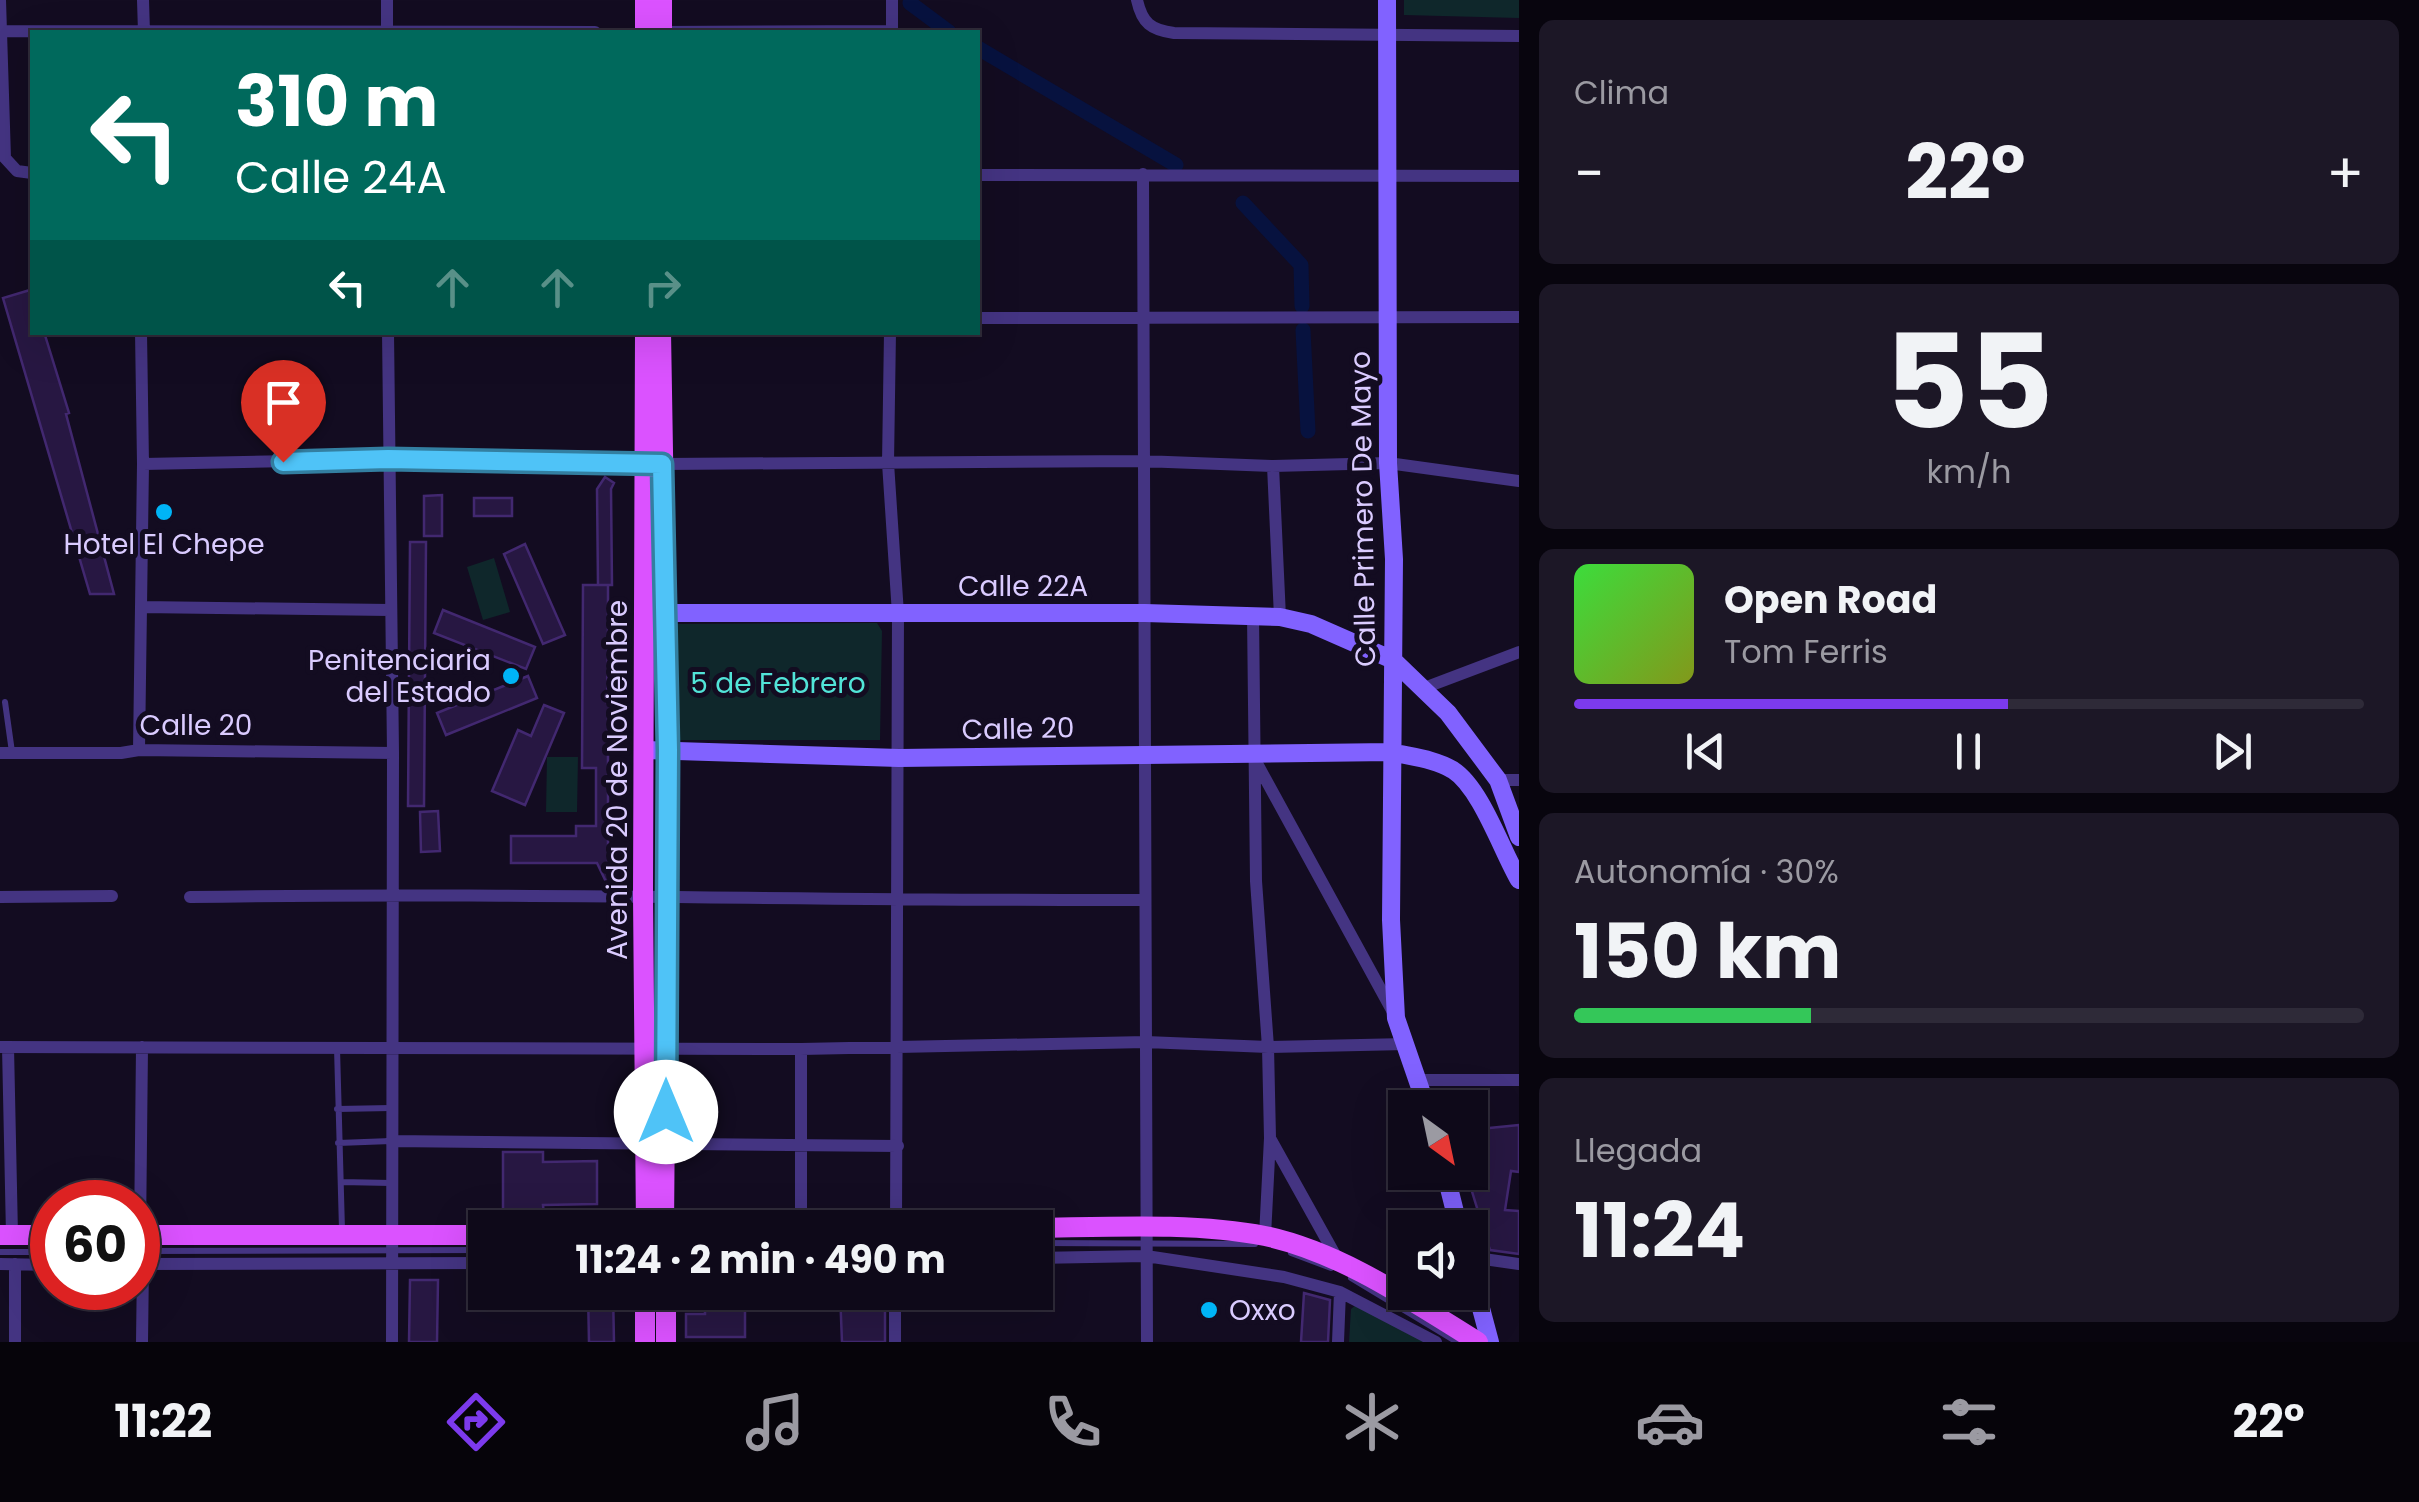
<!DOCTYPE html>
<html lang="es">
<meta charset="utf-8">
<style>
:root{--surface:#0e0919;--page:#1c1726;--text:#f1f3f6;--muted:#9b9aa2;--line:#2e2a38;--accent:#7c3aed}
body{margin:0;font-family:Poppins,sans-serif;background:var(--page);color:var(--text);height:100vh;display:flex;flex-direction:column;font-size:38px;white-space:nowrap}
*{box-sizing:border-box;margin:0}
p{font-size:32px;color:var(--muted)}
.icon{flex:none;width:55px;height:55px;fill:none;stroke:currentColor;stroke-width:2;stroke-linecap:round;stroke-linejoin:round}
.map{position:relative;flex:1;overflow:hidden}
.drawer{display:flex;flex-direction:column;gap:20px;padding:20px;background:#08050e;width:900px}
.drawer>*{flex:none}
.hud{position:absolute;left:30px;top:30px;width:950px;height:305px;border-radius:0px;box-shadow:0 10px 40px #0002,0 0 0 2px var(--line);background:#00695c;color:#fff;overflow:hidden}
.needle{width:65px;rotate:147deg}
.tools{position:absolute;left:1388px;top:1090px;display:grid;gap:20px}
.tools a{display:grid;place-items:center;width:100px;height:100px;border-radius:0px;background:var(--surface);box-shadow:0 10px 40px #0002,0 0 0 2px var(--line);font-size:50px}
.speed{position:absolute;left:30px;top:1180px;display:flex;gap:20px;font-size:50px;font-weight:700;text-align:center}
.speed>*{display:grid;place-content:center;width:130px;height:130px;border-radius:50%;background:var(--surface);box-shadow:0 10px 40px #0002,0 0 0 2px var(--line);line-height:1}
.speed .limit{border:15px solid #d22;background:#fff;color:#111}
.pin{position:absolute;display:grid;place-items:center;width:85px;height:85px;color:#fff;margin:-102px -42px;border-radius:50% 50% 50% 0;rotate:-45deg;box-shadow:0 0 10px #0007}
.pin .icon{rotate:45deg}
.me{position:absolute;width:110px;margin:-55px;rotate:0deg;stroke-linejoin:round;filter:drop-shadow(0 0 8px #0008)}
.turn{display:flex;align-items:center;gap:35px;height:210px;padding:0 40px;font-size:45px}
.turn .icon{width:130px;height:130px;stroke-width:2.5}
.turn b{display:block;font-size:70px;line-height:85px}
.lanes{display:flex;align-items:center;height:95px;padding:0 40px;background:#0003;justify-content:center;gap:50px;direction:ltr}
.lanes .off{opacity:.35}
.big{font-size:75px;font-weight:700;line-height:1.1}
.drawer .tile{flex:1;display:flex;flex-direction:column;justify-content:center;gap:15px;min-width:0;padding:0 35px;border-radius:15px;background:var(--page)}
.drawer .dial{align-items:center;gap:0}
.dial b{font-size:130px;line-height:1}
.song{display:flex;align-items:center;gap:30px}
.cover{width:120px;height:120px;border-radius:15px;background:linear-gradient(135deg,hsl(120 70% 55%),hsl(70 70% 35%))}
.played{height:10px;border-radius:5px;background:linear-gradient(90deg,var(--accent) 55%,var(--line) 55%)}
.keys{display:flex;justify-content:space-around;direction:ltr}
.heat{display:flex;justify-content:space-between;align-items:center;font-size:55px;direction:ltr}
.charge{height:15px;border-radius:8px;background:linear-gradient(90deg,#34c759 30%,var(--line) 0)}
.trip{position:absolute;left:468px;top:1210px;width:585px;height:100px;border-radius:0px;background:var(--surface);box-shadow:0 10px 40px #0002,0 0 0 2px var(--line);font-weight:700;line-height:100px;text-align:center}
.dock{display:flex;height:160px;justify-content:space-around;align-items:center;background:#06040a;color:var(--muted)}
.dock .icon{width:70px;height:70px}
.dock .selected{color:var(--accent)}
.dock b{font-size:45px;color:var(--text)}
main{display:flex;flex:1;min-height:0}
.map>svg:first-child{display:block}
.green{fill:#0f272b}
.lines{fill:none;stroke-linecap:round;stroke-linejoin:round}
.canal{stroke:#07123f;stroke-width:15}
.building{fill:#271742;stroke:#422870;stroke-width:2.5}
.lane{stroke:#443482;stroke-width:6}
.street{stroke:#443482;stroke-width:12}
.secondary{stroke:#8162ff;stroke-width:18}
.primary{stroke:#db52ff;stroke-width:20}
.route-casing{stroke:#337fa1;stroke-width:25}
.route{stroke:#4fc3f7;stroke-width:18}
.poi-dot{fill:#00b4f6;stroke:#130c21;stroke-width:4}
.labels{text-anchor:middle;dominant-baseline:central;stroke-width:10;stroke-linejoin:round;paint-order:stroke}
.street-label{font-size:28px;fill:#dacbff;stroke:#130c21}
.poi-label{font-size:28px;fill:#dacbff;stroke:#130c21}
.park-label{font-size:28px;fill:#52e4d8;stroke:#130c21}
</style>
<main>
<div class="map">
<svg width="1519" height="1342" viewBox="0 0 1519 1342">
<rect width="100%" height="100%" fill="#130c21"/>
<path class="green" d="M1404,0H1519V18L1404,15Z
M494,558L510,612L483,620L467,567Z
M877,623L882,631L880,740H676L677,624Z
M547,757H578L577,812H546Z
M1357,1304L1425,1342H1349L1351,1309Z"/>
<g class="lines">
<path class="canal" d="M910,3L949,32
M978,48L1176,165
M1243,203L1301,265L1302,306
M1303,330L1308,431"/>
</g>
<path class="building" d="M30,290L32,332H44L69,413L66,414L114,594H90L3,298Z
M605,477L614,483L611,489L612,585H598L597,489Z
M442,495V536H424V496Z
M474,498H512V516H474Z
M410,542H426L424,806H408Z
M525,544L565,635L543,644L504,554Z
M583,585H608V634L616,642L608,647L607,703L614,709L608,715V862L613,868L608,875V886L597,863H511V836H576V826H596V768H582Z
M443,610L535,647L526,669L434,633Z
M528,676L537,698L446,735L437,713Z
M544,705L564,713L525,805L492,791L518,730L531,736Z
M438,811L440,851L421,852L420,812Z
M1519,1125V1172L1511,1171L1505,1210L1519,1211V1254L1490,1250L1466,1172H1470V1130Z
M503,1152H543V1162L597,1161V1204L543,1205L544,1215H503Z
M410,1280H438L437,1342H409Z
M588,1292H613L614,1342H589Z
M705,1292H745V1337H686V1314H705Z
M840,1292H885V1342H842Z
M1304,1293L1330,1300L1328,1342H1301Z"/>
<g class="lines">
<path class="lane" d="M5,702L12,752
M337,1048L342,1230
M337,1109L391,1108
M338,1143L391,1141
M341,1182L391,1183
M1035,1243L1255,1244
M138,1251L485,1250
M0,1252H52
M1291,1253L1331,1268
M1351,1278L1457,1342"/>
<path class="street" d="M0,0L5,158L17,171L32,173
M143,0L144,32
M387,0V32
M892,0V32
M1137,0C1142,23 1151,30 1174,33L1519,36
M1,31L595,32
M659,32L892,31
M1143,174L1147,1342
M978,175L1519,176
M978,318L1519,317
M388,332L393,753L392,1342
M890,332L888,463L898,614L896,1228
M143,464L388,459L663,464L1142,461L1273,466L1388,463L1519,481
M1273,466L1280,617
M141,607L390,610
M1253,615L1256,881L1268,1047L1270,1138L1265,1236
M1424,688L1519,652
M139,750L143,464L141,332
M0,753H121L139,750L393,753
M1254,758L1393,1012
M1498,780H1519
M0,897L112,896
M190,897C509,892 827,901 1145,900
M0,1047L801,1049L1146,1042L1268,1047L1406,1044
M8,1047L12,1235
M1420,1080H1519
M1271,1140L1339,1262
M391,1141L898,1146
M801,1228V1049
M140,1235L142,1047
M1470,1257L1519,1264
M1035,1258L1146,1256L1284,1277L1340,1292L1436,1342
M0,1264L52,1265
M15,1264V1342
M138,1264L485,1263
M142,1342L143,1264
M895,1342V1292
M1338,1342L1340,1292"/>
<path class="secondary" d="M1387,0L1388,463L1394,559L1391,920L1396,1018L1427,1108
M645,613H1145L1280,617L1311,624L1393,660L1448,713L1498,780L1519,837
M645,750L899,758L1391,752C1412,757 1435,759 1453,770C1481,788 1502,851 1519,880
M1445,1172L1459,1228
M1470,1267L1490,1342"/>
<path class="primary" d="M645,0V32
M662,0V32
M645,332L643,896L646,1228
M661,332L668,750L664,1228
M1035,1228C1107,1227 1195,1222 1265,1236C1341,1252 1413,1302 1478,1342
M0,1235H52
M138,1235H485
M666,1292V1342
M645,1342V1292"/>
</g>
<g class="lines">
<defs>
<path id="route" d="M283,462L388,459L662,464L668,750L666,1112"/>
</defs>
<use href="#route" class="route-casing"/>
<use href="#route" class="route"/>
</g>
<g class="poi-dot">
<circle cx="164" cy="512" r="10"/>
<circle cx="511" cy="676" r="10"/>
<circle cx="1209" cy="1310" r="10"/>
</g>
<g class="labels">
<g class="street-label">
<text transform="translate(1363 509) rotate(-91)">Calle Primero De Mayo</text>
<text x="1023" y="586">Calle 22A</text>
<text x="196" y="725">Calle 20</text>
<text transform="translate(1018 729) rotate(-1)">Calle 20</text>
<text transform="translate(617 780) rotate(-90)">Avenida 20 de Noviembre</text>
</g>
<g class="poi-label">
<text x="164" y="544">Hotel El Chepe</text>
<text x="491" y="660" text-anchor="end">Penitenciaria<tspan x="491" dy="32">del Estado</tspan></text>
<text x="1229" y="1310" text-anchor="start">Oxxo</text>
</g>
<g class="park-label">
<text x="778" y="683">5 de Febrero</text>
</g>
</g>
</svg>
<div class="tools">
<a><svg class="needle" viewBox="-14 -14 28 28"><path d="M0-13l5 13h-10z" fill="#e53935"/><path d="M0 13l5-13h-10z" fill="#9b9aa2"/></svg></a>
<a><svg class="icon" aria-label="sound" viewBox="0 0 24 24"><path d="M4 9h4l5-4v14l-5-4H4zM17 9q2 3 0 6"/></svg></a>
</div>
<div class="speed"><div class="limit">60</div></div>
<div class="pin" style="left:283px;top:462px;background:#d93025"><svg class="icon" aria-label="arrive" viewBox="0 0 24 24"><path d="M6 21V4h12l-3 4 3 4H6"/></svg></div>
<svg class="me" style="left:666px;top:1112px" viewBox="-20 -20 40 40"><circle r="19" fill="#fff"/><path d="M0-13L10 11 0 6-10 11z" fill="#4fc3f7"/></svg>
<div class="trip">11:24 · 2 min · 490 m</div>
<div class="hud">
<div class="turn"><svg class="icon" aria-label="left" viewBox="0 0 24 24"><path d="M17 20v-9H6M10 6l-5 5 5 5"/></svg><div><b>310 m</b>Calle 24A</div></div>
<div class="lanes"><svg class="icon" aria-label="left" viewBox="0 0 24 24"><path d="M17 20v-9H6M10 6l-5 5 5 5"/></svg><svg class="icon off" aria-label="ahead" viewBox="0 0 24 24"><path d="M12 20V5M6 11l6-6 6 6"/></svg><svg class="icon off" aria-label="ahead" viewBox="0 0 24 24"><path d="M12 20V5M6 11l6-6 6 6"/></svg><svg class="icon off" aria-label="right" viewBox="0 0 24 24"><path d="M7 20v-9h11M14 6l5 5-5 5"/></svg></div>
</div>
</div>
<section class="drawer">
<div class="tile"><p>Clima</p>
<div class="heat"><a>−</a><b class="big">22°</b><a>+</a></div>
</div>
<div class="tile dial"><b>55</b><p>km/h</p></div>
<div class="tile">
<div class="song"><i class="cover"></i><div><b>Open Road</b><p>Tom Ferris</p></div></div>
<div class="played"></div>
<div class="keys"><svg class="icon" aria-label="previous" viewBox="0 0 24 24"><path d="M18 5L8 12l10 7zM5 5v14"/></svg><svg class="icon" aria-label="pause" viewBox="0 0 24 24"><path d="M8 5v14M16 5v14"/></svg><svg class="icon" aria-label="next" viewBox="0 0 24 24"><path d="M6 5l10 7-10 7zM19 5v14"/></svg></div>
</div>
<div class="tile"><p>Autonomía · 30%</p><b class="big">150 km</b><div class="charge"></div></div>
<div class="tile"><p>Llegada</p><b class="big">11:24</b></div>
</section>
</main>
<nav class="dock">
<b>11:22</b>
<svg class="icon selected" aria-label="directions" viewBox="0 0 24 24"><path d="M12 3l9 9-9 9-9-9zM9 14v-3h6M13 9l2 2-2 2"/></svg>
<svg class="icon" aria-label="music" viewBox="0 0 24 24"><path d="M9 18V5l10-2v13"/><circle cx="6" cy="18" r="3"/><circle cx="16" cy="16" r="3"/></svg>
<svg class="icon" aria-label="phone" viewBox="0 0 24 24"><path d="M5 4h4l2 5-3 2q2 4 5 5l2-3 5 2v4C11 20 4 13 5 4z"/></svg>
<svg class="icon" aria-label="climate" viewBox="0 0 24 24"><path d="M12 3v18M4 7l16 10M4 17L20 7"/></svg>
<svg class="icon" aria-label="car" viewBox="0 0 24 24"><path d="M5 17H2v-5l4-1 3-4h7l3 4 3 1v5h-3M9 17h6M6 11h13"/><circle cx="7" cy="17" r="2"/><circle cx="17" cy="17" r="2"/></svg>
<svg class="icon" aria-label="filters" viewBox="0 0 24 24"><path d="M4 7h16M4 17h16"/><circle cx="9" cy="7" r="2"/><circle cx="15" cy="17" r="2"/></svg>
<b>22°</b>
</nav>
